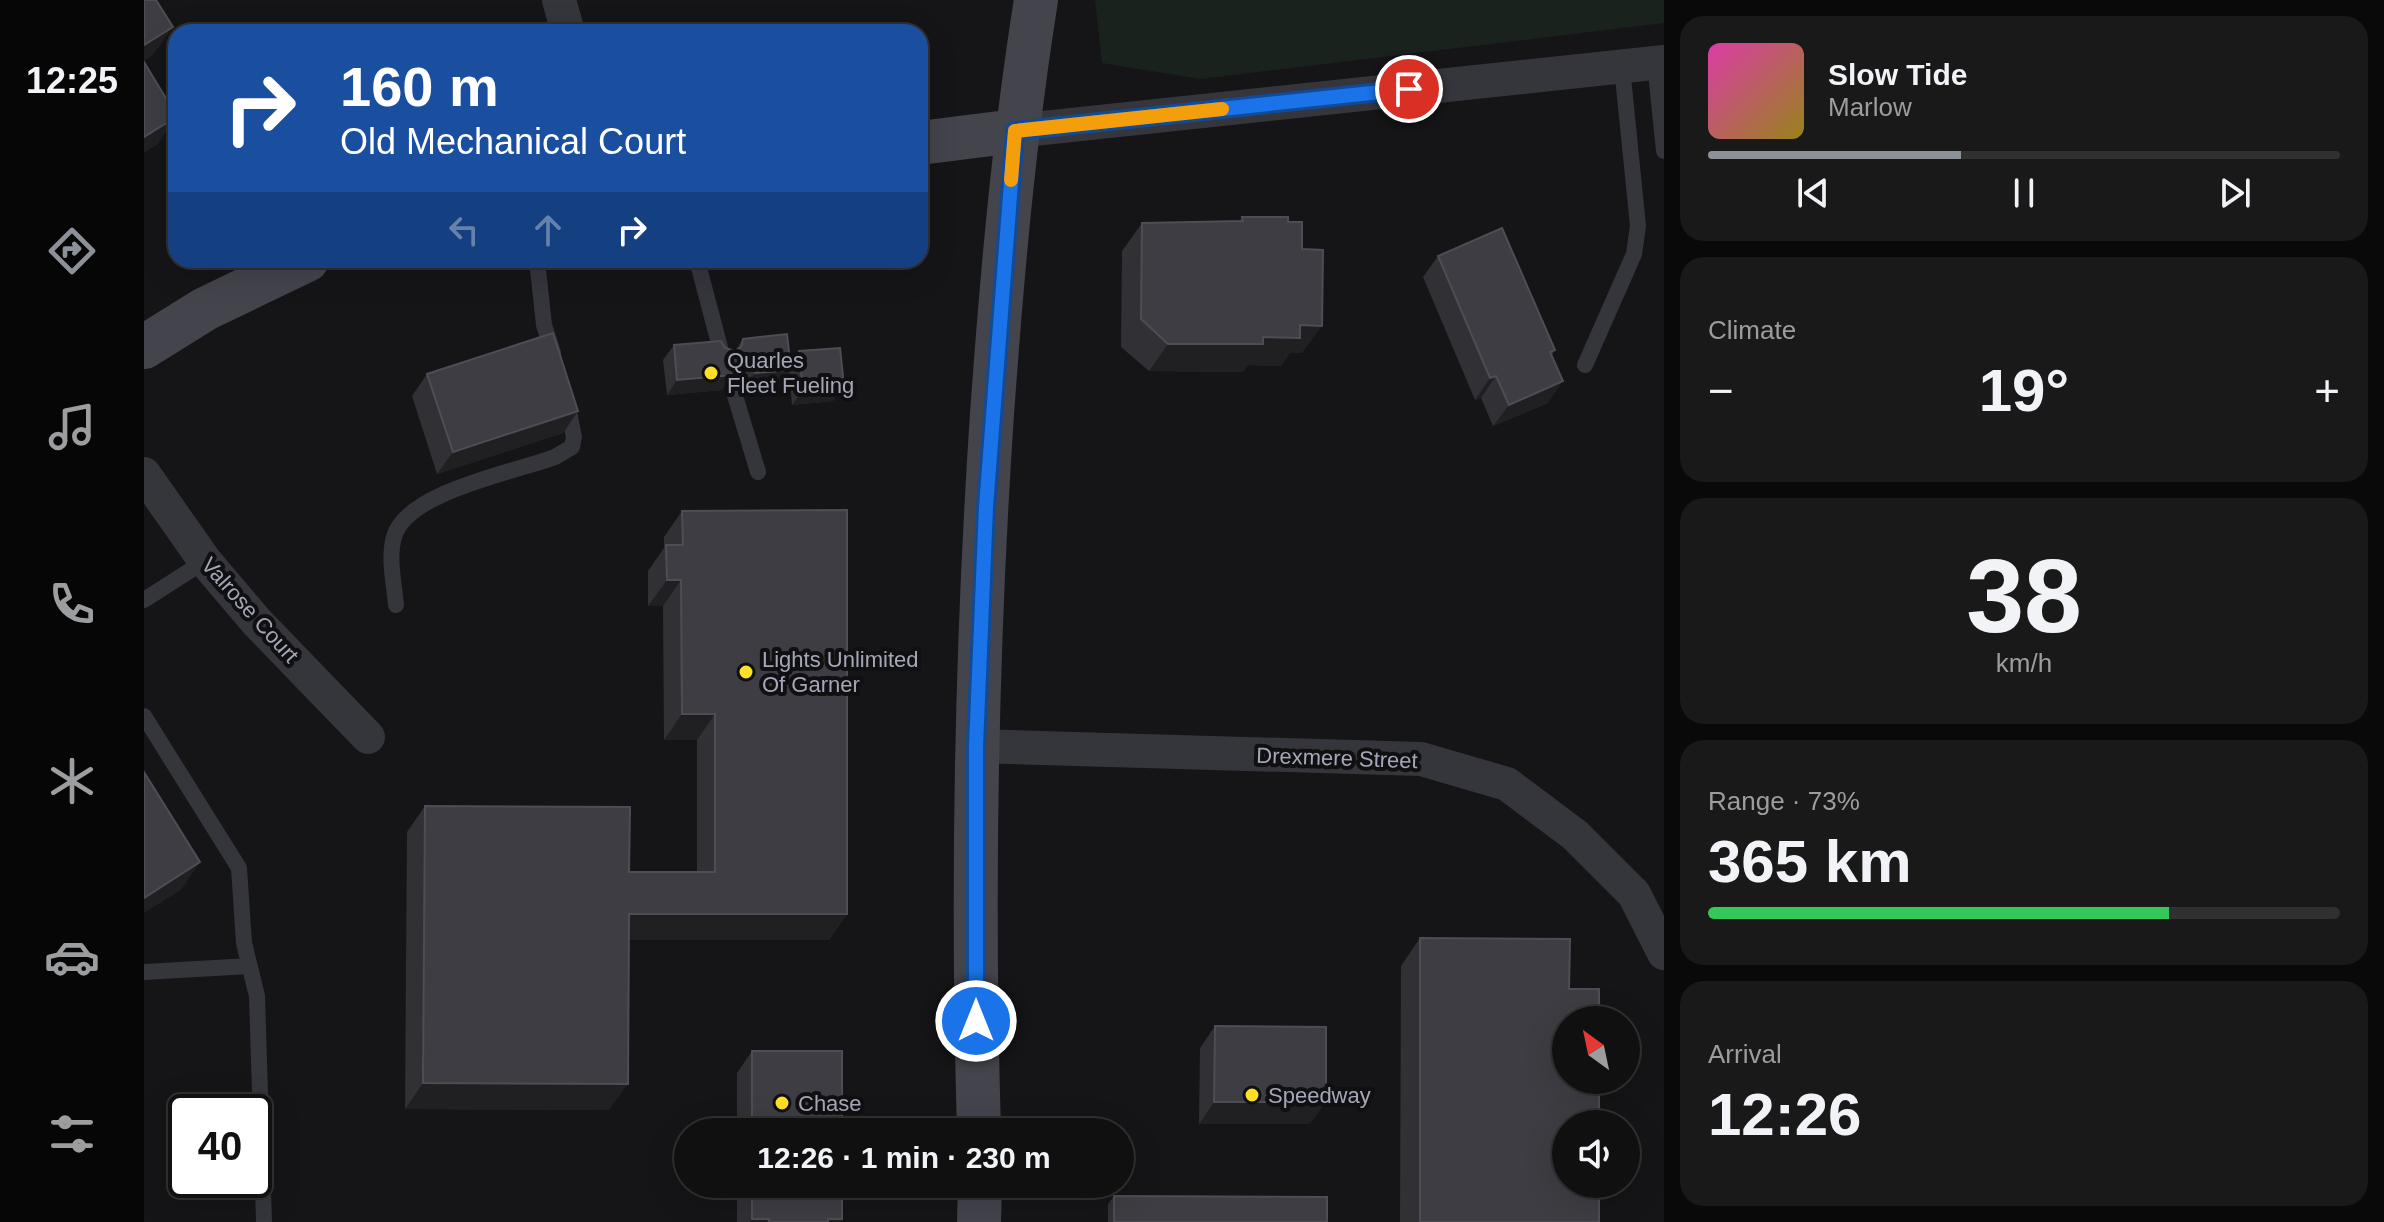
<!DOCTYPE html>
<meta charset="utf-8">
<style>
:root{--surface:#101011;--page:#19191a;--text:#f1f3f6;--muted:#9c9d9f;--line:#303031;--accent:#8c9099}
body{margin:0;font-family:Arial,sans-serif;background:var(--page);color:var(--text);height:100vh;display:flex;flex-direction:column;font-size:30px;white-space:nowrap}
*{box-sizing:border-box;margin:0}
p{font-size:26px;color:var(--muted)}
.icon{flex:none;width:44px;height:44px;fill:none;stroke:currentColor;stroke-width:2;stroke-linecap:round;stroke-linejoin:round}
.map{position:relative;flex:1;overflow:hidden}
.side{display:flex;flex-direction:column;gap:16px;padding:16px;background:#090909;width:720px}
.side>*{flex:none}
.banner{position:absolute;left:24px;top:24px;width:760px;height:244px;border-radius:24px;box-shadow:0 8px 32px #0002,0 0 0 2px var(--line);background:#1a4fa0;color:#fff;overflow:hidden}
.needle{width:52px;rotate:327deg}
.tools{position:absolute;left:1408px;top:1006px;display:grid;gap:16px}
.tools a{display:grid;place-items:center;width:88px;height:88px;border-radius:50%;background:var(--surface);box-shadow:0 8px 32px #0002,0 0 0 2px var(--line);font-size:40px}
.speed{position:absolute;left:24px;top:1094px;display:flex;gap:16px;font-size:40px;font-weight:700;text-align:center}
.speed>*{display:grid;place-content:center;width:104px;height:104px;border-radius:50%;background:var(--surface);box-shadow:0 8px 32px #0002,0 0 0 2px var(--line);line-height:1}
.speed .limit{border:4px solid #111;border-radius:12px;background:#fff;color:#111}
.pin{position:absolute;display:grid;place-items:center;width:68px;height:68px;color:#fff;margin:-34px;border:4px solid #fff;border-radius:50%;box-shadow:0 2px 8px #0007}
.me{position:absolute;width:88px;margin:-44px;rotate:0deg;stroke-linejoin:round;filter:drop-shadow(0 0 6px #0008)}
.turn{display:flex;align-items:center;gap:28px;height:168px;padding:0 40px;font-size:36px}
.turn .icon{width:104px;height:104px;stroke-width:2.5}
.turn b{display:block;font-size:56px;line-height:68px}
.lanes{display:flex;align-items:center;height:76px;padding:0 40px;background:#0003;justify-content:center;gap:40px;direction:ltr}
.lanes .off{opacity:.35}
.big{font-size:60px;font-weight:600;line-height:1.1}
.side .widget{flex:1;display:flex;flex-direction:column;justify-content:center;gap:12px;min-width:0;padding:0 28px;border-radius:24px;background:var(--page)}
.side .dial{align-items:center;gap:0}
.dial b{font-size:104px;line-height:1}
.song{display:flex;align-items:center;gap:24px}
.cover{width:96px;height:96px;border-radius:12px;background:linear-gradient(135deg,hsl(320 70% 55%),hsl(50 70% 35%))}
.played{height:8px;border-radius:4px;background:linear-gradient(90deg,var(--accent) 40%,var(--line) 40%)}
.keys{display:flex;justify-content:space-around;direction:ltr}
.heat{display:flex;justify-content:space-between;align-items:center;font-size:44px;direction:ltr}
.charge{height:12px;border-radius:6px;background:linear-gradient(90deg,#34c759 73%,var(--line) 0)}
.trip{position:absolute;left:530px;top:1118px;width:460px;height:80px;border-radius:40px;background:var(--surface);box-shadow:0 8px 32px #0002,0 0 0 2px var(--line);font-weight:600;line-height:80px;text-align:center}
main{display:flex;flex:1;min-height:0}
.tab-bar{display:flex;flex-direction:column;width:144px;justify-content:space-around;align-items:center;background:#060607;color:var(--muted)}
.tab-bar .icon{width:56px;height:56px}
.tab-bar .current{color:var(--accent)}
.tab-bar b{font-size:36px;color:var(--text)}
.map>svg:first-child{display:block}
.green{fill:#1a221d}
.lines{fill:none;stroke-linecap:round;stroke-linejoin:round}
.lane{stroke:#35353c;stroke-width:16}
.street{stroke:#35353c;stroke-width:34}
.secondary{stroke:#43444c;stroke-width:44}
.wall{fill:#313035}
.shaded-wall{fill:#202023}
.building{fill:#3d3d43;stroke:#4e4d55;stroke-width:2}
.route-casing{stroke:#114b97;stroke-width:20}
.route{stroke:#1a73e8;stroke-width:14}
.slow{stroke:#f59e0b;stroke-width:14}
.poi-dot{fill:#ffe024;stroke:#101012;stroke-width:3}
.labels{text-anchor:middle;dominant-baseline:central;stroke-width:8;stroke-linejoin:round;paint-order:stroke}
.poi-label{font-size:22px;fill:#a5a7b8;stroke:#101012;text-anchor:start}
.street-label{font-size:22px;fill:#a5a7b8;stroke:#101012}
</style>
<main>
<nav class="tab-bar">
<b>12:25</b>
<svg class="icon current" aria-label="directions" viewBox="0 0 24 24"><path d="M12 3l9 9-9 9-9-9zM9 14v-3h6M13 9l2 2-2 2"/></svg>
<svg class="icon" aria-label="music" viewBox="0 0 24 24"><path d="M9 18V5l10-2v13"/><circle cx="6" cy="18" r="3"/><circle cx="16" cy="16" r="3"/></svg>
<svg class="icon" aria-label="phone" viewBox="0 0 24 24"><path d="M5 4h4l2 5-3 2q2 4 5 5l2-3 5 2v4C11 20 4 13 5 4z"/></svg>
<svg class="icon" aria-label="climate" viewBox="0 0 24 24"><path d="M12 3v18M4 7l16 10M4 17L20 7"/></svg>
<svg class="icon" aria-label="car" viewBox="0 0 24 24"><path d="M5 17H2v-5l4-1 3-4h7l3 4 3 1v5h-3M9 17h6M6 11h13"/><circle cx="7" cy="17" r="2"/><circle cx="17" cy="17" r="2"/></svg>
<svg class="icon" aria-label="filters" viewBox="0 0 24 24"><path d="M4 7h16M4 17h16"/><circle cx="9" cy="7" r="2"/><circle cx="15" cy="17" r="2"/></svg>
</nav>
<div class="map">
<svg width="1520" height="1222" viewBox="0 0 1520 1222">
<rect width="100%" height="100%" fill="#151517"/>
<path class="green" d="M951,0H1520V23L1056,79L958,63Z"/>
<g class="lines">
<path class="lane" d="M1511,63L1520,151
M393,260L400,325L409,353
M553,260L578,355
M1441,365L1490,254L1494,226L1478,67
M589,389L614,472
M0,600L61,561
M252,605C250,583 244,558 250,537C262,492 371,472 411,457L428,447L430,437L423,402
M0,716L95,868L100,943L113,996L120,1222
M0,972L106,966"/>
<path class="street" d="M415,0L424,32
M871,131L1520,62
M0,474L61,561L112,621L224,737
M832,746L1277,759L1363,784L1431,835L1490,894L1520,953"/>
<path class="secondary" d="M776,143L871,131
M0,347L61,309L163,260
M835,1132C828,893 832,653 848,414C858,275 870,138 892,0
M835,1222L836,1184"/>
</g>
<path class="wall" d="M1098,217L1158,353H1146L1137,366L1104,365L1099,372L1005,371L977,347L978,251L998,223L1095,221Z
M1294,256L1411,350L1408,355L1404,403L1349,426L1337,398L1331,400L1279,277Z
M599,339L646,364L655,351L700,386L689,401L648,405L645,372L636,385L600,388L596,381L587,378L578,390L523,395L519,360L530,345L581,348L591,351Z
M283,374L434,411L419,433L293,474L268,396Z
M538,511L703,914L685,940H485L465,1110L261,1109L263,832L281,806L485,872H553V740H520L519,606H504V571L520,548V537Z
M1276,938L1425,989L1455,1222H1256L1257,966Z
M1071,1026L1166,1124H1055L1056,1048Z
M608,1051L698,1132H593V1073Z
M593,1184H698V1219L696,1222H593Z
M970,1196L1183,1222H964V1204Z"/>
<path class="shaded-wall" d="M29,27L9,55L0,61V45Z
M32,117L14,144L0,153V137Z
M1156,325L1178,326L1158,353H1146L1137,366L1104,365L1099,372L1005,371L1024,344L1119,337Z
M597,363L606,366L596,381L587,378Z
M647,370L636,385L600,388L611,373Z
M589,375L578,390L523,395L533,380Z
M1352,376L1337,398L1331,400L1346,378Z
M1419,381L1404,403L1349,426L1365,405Z
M700,386L689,401L648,405L659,390Z
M434,411L419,433L293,474L309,452Z
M523,580H537L519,606H504Z
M538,714H571L553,740H520Z
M56,862L37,890L0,913V898Z
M485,914H703L685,940H467Z
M279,1083L484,1084L465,1110L261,1109Z
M1070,1102H1182L1166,1124H1055Z
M608,1219H625L623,1222H606Z
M684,1219H698L696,1222H682Z"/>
<path class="building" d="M0,0H12L29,27L0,45Z
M0,62L32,115V117L0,137Z
M1098,217H1144V222H1158V249L1179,250L1178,326L1156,325V338L1119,337V344H1024L997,319L998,223L1099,221Z
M1358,228L1411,350L1406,352L1419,381L1365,405L1352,376L1346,378L1294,256Z
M409,333L434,411L309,452L283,374Z
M643,334L647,370L611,373L606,366L597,363L589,375L533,380L530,345L577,341L581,348L591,351L597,347L599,339Z
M696,348L700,386L659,390L655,351Z
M703,510V914H485L484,1084L279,1083L281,806L486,807L485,872H571V714H538L537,580H523L522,545H539L538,511Z
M0,772L56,862L0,898Z
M1276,938L1426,939L1425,989H1455V1020H1422V1080H1455V1124H1422V1184H1455V1222H1276Z
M1071,1026L1182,1027V1102H1070Z
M608,1051H698V1132H608Z
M608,1184H698V1219H684V1222H625V1219H608Z
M970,1196L1183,1197V1222H970Z"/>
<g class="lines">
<defs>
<path id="route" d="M832,1021V746L842,507L871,131L1265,89"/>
</defs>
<use href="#route" class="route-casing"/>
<use href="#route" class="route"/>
<path class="slow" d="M867,180L871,131L1078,109"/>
</g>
<g class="poi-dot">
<circle cx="567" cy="373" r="8"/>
<circle cx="602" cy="672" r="8"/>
<circle cx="1108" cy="1095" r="8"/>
<circle cx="638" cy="1103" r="8"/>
</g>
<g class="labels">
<g class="poi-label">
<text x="583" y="360">Quarles<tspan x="583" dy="25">Fleet Fueling</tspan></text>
<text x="618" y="659">Lights Unlimited<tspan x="618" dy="25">Of Garner</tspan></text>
<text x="1124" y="1095">Speedway</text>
<text x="654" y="1103">Chase</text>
</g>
<g class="street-label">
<text transform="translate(106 610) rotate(48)">Valrose Court</text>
<text transform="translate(1193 758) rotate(2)">Drexmere Street</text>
</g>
</g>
</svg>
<div class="tools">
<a><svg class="needle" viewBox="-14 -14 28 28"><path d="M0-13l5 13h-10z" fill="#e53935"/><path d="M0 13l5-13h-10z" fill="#9c9d9f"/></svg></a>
<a><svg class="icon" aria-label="sound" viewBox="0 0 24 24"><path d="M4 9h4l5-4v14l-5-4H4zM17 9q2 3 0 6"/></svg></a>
</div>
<div class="speed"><div class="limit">40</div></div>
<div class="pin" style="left:1265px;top:89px;background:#d93025"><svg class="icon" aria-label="arrive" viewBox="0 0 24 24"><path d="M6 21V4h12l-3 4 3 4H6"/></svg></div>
<svg class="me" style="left:832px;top:1021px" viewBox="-20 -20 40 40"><circle r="17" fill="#1a73e8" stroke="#fff" stroke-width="3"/><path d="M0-11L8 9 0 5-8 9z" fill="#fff"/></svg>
<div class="trip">12:26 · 1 min · 230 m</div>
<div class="banner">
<div class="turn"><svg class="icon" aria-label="right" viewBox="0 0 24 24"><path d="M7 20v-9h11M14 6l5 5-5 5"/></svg><div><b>160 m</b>Old Mechanical Court</div></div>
<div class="lanes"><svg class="icon off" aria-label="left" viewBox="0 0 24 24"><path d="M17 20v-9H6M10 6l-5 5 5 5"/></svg><svg class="icon off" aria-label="ahead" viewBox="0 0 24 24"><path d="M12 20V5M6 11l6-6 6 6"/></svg><svg class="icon" aria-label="right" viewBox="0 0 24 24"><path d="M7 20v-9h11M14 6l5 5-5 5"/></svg></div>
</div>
</div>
<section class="side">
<div class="widget">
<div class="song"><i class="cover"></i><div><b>Slow Tide</b><p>Marlow</p></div></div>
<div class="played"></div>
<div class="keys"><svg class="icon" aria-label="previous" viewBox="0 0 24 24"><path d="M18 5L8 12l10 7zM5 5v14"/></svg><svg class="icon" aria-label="pause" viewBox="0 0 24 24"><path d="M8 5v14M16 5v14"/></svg><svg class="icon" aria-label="next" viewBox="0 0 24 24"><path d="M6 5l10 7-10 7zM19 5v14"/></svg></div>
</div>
<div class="widget"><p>Climate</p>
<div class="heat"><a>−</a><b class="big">19°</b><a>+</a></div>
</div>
<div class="widget dial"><b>38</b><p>km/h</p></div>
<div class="widget"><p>Range · 73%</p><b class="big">365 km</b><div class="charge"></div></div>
<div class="widget"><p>Arrival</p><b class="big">12:26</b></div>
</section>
</main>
